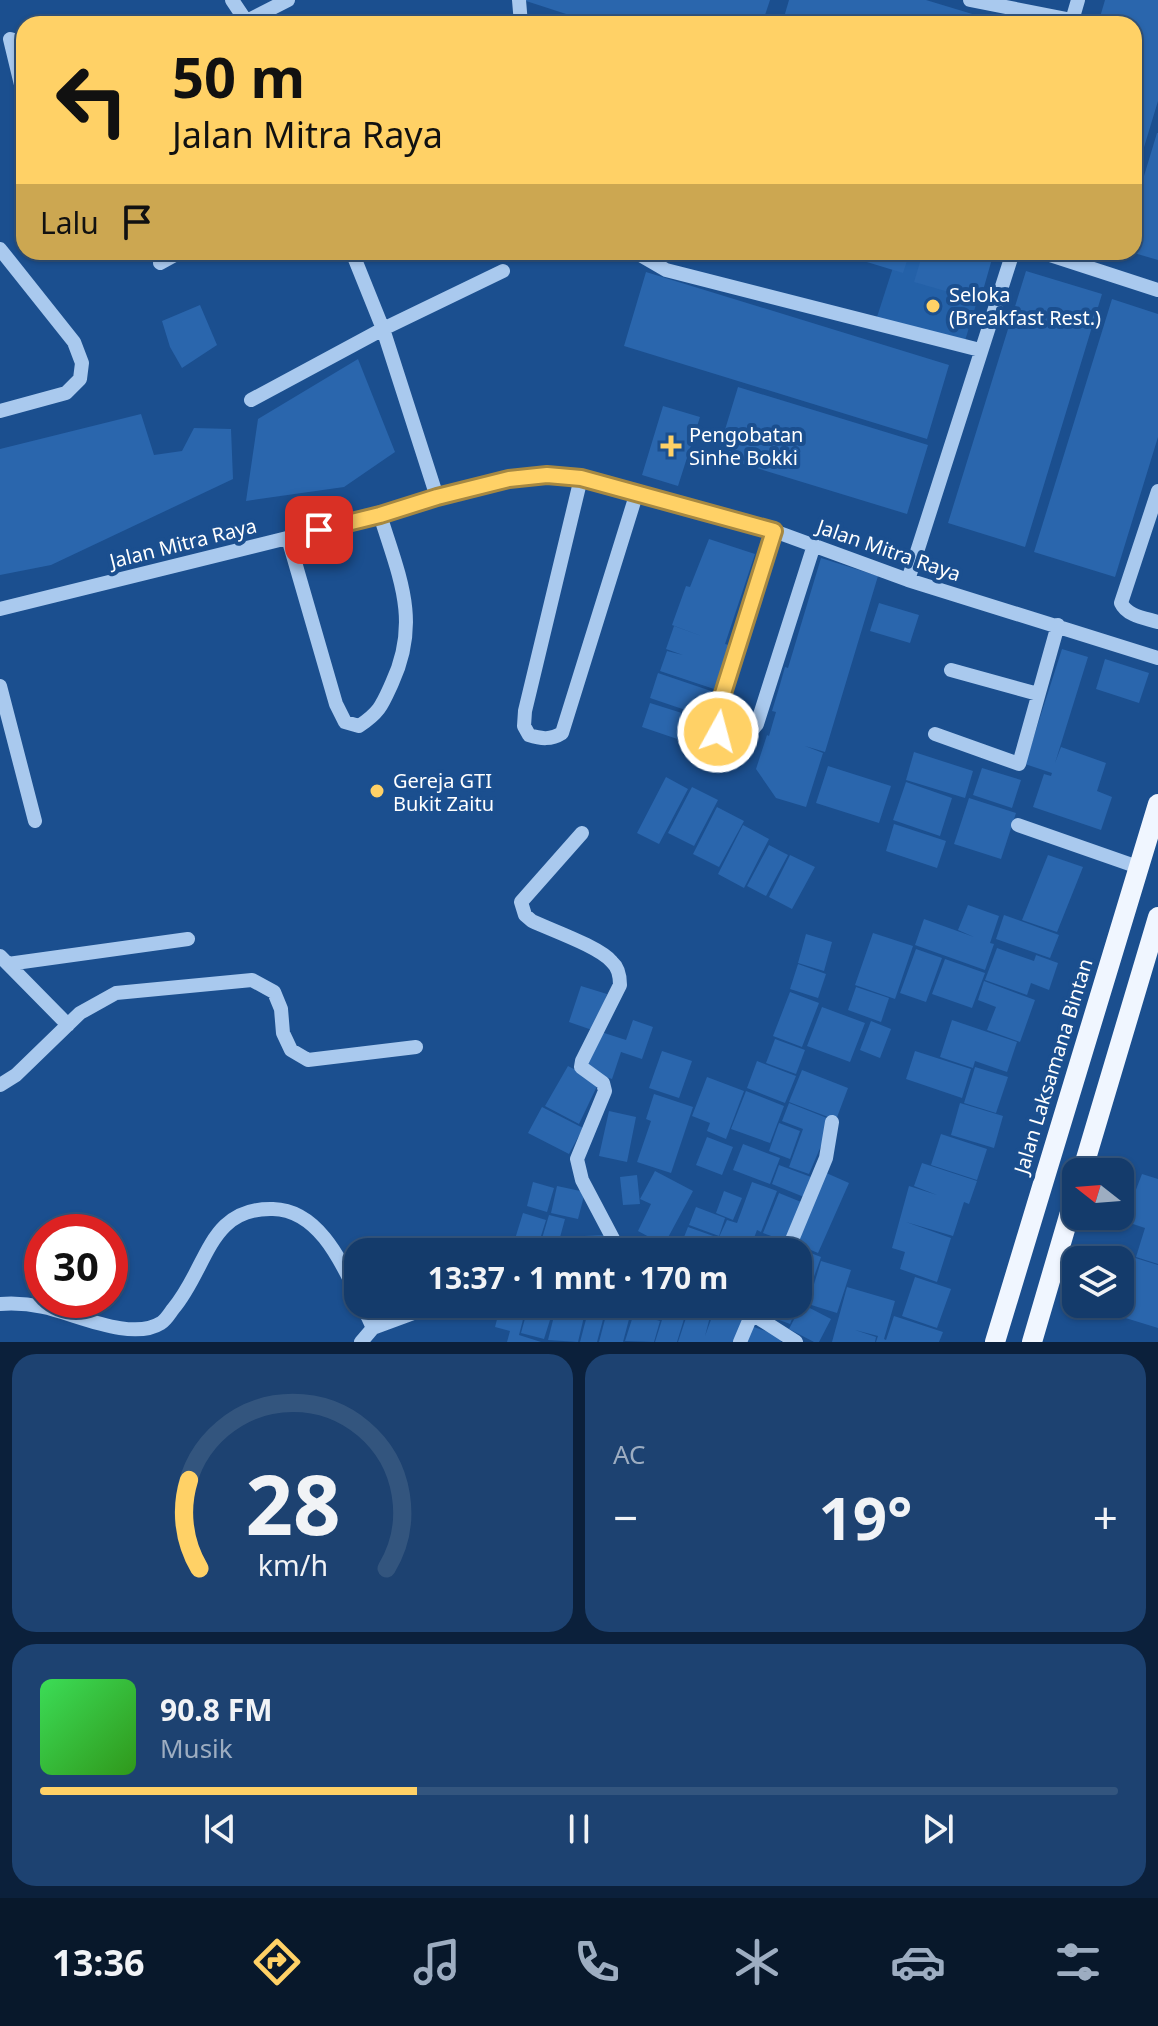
<!DOCTYPE html>
<html lang="id">
<meta charset="utf-8">
<style>
:root{--surface:#143b6b;--page:#1d4271;--text:#f1f3f6;--muted:#9dadc1;--line:#33557e;--accent:#ffd166}
body{margin:0;font-family:"Noto Sans",sans-serif;background:var(--page);color:var(--text);height:100vh;display:flex;flex-direction:column;font-size:30px;white-space:nowrap}
*{box-sizing:border-box;margin:0}
p{font-size:26px;color:var(--muted)}
.icon{flex:none;width:44px;height:44px;fill:none;stroke:currentColor;stroke-width:2;stroke-linecap:round;stroke-linejoin:round}
.map{position:relative;height:1342px;overflow:hidden}
.details{display:flex;flex-direction:column;gap:12px;padding:12px;background:#0b203b;flex:1}
.details>*{flex:none}
.top-card{position:absolute;left:16px;top:16px;width:1126px;height:244px;border-radius:24px;box-shadow:0 2px 6px #0004,0 0 0 2px var(--line);background:#ffd166;color:#111;overflow:hidden}
.needle{width:52px;rotate:287deg}
.tools{position:absolute;left:1062px;top:1158px;display:grid;gap:16px}
.tools a{display:grid;place-items:center;width:72px;height:72px;border-radius:16px;background:var(--surface);box-shadow:0 2px 6px #0004,0 0 0 2px var(--line);font-size:40px}
.speed{position:absolute;left:24px;top:1214px;display:flex;gap:16px;font-size:40px;font-weight:700;text-align:center}
.speed>*{display:grid;place-content:center;width:104px;height:104px;border-radius:50%;background:var(--surface);box-shadow:0 2px 6px #0004,0 0 0 2px var(--line);line-height:1}
.speed .limit{border:12px solid #d22;background:#fff;color:#111}
.pin{position:absolute;display:grid;place-items:center;width:68px;height:68px;color:#fff;margin:-34px;border-radius:16px;box-shadow:0 4px 12px #0006}
.me{position:absolute;width:88px;margin:-44px;rotate:7deg;stroke-linejoin:round;filter:drop-shadow(0 0 6px #0008)}
.turn{display:flex;align-items:center;gap:28px;height:168px;padding:0 24px;font-size:36px}
.turn .icon{width:104px;height:104px;stroke-width:2.5}
.turn b{display:block;font-size:56px;line-height:68px}
.then{display:flex;align-items:center;height:76px;padding:0 24px;background:#0003;gap:16px;font-size:30px}
.big{font-size:60px;font-weight:700;line-height:1.1}
.details .widget{flex:1;display:flex;flex-direction:column;justify-content:center;gap:12px;min-width:0;padding:0 28px;border-radius:24px;background:var(--page)}
.details .dial{align-items:center;gap:0}
.dial svg{height:208px;overflow:visible;fill:none;stroke:var(--line);stroke-width:7;stroke-linecap:round;text-anchor:middle}
.dial text{fill:var(--text);stroke:none}
.song{display:flex;align-items:center;gap:24px}
.cover{width:96px;height:96px;border-radius:12px;background:linear-gradient(135deg,hsl(130 70% 55%),hsl(110 70% 35%))}
.played{height:8px;border-radius:4px;background:linear-gradient(90deg,var(--accent) 35%,var(--line) 35%)}
.keys{display:flex;justify-content:space-around;direction:ltr}
.heat{display:flex;justify-content:space-between;align-items:center;font-size:44px;direction:ltr}
.details .tiles{flex:1;display:grid;gap:12px;grid-template-columns:1fr 1fr}
.widget:last-child{grid-column:span 2}
.trip{position:absolute;left:344px;top:1238px;width:468px;height:80px;border-radius:24px;background:var(--surface);box-shadow:0 2px 6px #0004,0 0 0 2px var(--line);font-weight:700;line-height:80px;text-align:center}
.dock{display:flex;height:128px;justify-content:space-around;align-items:center;background:#08182b;color:var(--muted)}
.dock .icon{width:56px;height:56px}
.dock .selected{color:var(--accent)}
.dock b{font-size:36px;color:var(--text)}
.map>svg:first-child{display:block}
.green{fill:#2461a8}
.building{fill:#2a66ad}
.lines{fill:none;stroke-linecap:round;stroke-linejoin:round}
.minor{stroke:#a9c9ee;stroke-width:14}
.major{stroke:#f0f6ff;stroke-width:20}
.route-casing{stroke:#a68842;stroke-width:20}
.route{stroke:#ffd166;stroke-width:14}
.poi-dot{fill:#ffd166;stroke:#1b4f8f;stroke-width:3}
.labels{text-anchor:middle;dominant-baseline:central;stroke-width:8;stroke-linejoin:round;paint-order:stroke}
.poi-label{font-size:20px;fill:#fff;stroke:#1b4f8f;text-anchor:start}
.street-label{font-size:20px;fill:#fff;stroke:#1b4f8f}
</style>
<div class="map">
<svg width="1158" height="1342" viewBox="0 0 1158 1342">
<rect width="100%" height="100%" fill="#1b4f8f"/>
<path class="green" d="M898,252H992L964,344L877,317Z"/>
<path class="building" d="M523,0H770L762,24H597Z
M789,0H926L1002,23L782,24Z
M1105,0H1158V101L1135,177L1134,24H1098Z
M1157,133H1158V260L1134,253V209Z
M834,252H910L903,273Z
M923,252H994L980,301L914,282Z
M1026,271L1102,294L1025,547L948,523Z
M646,272L949,365L927,439L624,346Z
M1112,299L1158,314V437L1115,577L1034,552Z
M200,305L217,345L182,368L170,347L162,321Z
M358,359L395,452L344,487L246,501L258,419Z
M738,387L928,445L907,514L717,456Z
M663,406L700,417L678,486L642,475Z
M141,414L154,455L182,451L194,428L231,429L233,479L51,565L0,575V449Z
M709,539L755,554L725,644L729,645L714,689L660,671L667,651L683,655L666,649L674,626L704,637L672,625L686,586L690,587Z
M821,558L878,576L825,752L805,746L823,753L806,807L776,798L756,769L767,735L769,736L776,712L772,711L779,688L785,667L788,668Z
M879,603L919,615L910,643L870,631Z
M1062,649L1088,657L1055,763L1061,747L1106,763L1097,791L1112,797L1101,830L1033,807L1044,774L1051,776L1052,773L1025,764Z
M1105,659L1149,673L1139,703L1096,689Z
M658,673L714,692L706,717L650,698Z
M650,703L701,719L692,744L642,727Z
M914,752L973,771L965,798L906,780Z
M828,766L891,786L879,823L816,803Z
M982,768L1021,780L1012,808L973,795Z
M666,777L688,789L659,844L637,833Z
M906,782L952,798L940,836L893,820Z
M692,787L718,800L694,846L668,833Z
M969,798L1016,813L1001,859L954,844Z
M717,807L744,821L719,867L693,854Z
M894,824L946,841L937,868L886,851Z
M743,825L769,839L744,888L718,874Z
M769,845L788,855L766,896L747,886Z
M790,855L815,867L792,909L769,897Z
M1048,855L1083,867L1057,932L1022,920Z
M968,905L999,916L990,943L994,944L985,970L915,945L924,919L974,937L958,930Z
M1004,915L1059,935L1050,958L996,939Z
M873,933L913,946L895,999L855,985Z
M806,934L832,942L824,971L798,963Z
M997,948L1034,961L1036,955L1058,963L1049,990L1031,983L1027,995L985,980Z
M916,949L942,958L926,1002L900,993Z
M945,959L985,973L972,1008L932,994Z
M798,964L826,974L818,998L790,989Z
M984,981L1035,1000L1020,1042L987,1030L996,1007L978,1000Z
M581,986L607,994L595,1031L569,1022Z
M856,987L889,998L881,1022L848,1010Z
M790,992L819,1003L802,1047L773,1036Z
M822,1007L865,1023L850,1062L807,1046Z
M633,1020L653,1027L642,1059L621,1052L612,1079L585,1070L598,1031L626,1040Z
M952,1020L1017,1042L1007,1072L975,1061L973,1068L940,1057Z
M871,1021L891,1029L880,1058L860,1050Z
M775,1039L805,1050L796,1074L766,1063Z
M662,1051L692,1061L679,1098L649,1088Z
M915,1051L971,1069L962,1098L906,1079Z
M757,1061L796,1076L785,1103L747,1088Z
M568,1066L599,1082L579,1124L545,1106Z
M975,1067L1008,1077L996,1113L964,1103Z
M802,1070L848,1088L836,1120L789,1102Z
M707,1077L744,1091L726,1139L707,1131L710,1123L692,1116Z
M746,1091L784,1106L770,1143L731,1129Z
M654,1094L693,1107L671,1173L637,1162L651,1121L646,1119Z
M789,1103L832,1120L809,1174L789,1167L803,1129L782,1121Z
M960,1103L1003,1116L994,1148L951,1135Z
M542,1107L583,1128L569,1154L528,1133Z
M609,1111L636,1117L627,1162L599,1156Z
M779,1123L800,1131L790,1159L769,1151Z
M941,1134L987,1149L977,1180L931,1165Z
M707,1137L733,1147L722,1175L696,1165Z
M743,1144L780,1158L770,1184L733,1170Z
M922,1163L977,1181L969,1204L964,1202L953,1236L906,1222L951,1238L937,1282L900,1269L905,1252L892,1248L909,1186L937,1195L914,1186Z
M779,1165L811,1177L804,1197L772,1184Z
M655,1171L693,1191L664,1245L638,1231L651,1204L640,1199Z
M824,1172L849,1183L818,1253L794,1243Z
M1142,1174L1158,1179V1264L1136,1257L1145,1228L1124,1221Z
M637,1175L640,1204L623,1205L620,1177Z
M533,1182L554,1188L547,1212L527,1206Z
M752,1182L777,1191L761,1232L757,1230L754,1238L784,1249L783,1252H750L738,1247L736,1252H712L727,1220L737,1223Z
M557,1186L585,1192L578,1219L551,1213Z
M724,1191L742,1198L733,1220L716,1213Z
M779,1193L806,1204L790,1243L763,1233Z
M696,1207L725,1218L719,1236L689,1225Z
M523,1213L546,1220L536,1252H511Z
M549,1215L565,1219L556,1252H538Z
M688,1227L716,1237L710,1252H678Z
M607,1235L608,1252H562L561,1237Z
M790,1245L821,1257L811,1285L798,1281V1252H787Z
M1132,1257L1158,1265V1328L1119,1316L1128,1287L1124,1286Z
M821,1261L851,1270L837,1313L808,1304Z
M915,1277L951,1289L937,1328L902,1316Z
M847,1287L895,1301L884,1339L886,1340L894,1316L943,1332L939,1342H876L878,1336L855,1330L876,1337L875,1342H832Z
M501,1304H527L519,1335L541,1342H507L510,1331L495,1327Z
M529,1304H555L544,1339L521,1333Z
M557,1304H587L578,1342L548,1340Z
M609,1304H633L623,1342H599Z
M635,1304H666L661,1320L633,1311Z
M667,1304L687,1309L677,1342H655Z
M770,1304H798L790,1324L766,1315Z
M802,1304L831,1319L819,1342H814L789,1329Z
M690,1306L711,1313L705,1336L716,1306L744,1316L734,1342H678Z
M589,1308L605,1312L597,1342H580Z
M634,1313L660,1321L654,1342L625,1341Z
M748,1325L783,1337L781,1342H742Z"/>
<g class="lines">
<path class="minor" d="M232,0L248,24
M519,0L521,24
M970,0L1072,20
M241,24L288,0
M1071,24L1078,0
M24,43L10,39L24,97
M0,249L74,342L82,363L80,379L66,393L0,411
M352,252L383,329L437,497
M635,252L666,270L980,350
M1041,252L1158,290
M160,263L180,252
M251,400L383,329L503,271
M581,478L525,711L524,726L529,735C541,739 551,740 562,733L637,492
M1158,491L1121,603C1127,616 1145,618 1158,622
M774,531L719,706L718,732C733,742 746,739 757,724L814,545
M288,538L336,704L345,722L359,726C380,712 382,705 392,683C421,621 399,576 380,515
M908,580L1013,252
M0,609L380,515L437,497L509,479L547,475L581,478L774,531L908,580L1158,658
M951,670L1038,694
M0,686L35,821
M935,734L1019,764L1058,625
M1018,825L1138,867
M582,833L521,902L525,915L532,921C551,930 600,947 612,962C619,968 620,977 620,985L582,1061L581,1067L603,1083L605,1091L577,1159L582,1180L620,1252
M0,956L68,1025
M8,964L188,939
M0,1085L16,1075L80,1013L116,993L252,980L274,992L281,1009L283,1033L291,1050L308,1060L416,1047
M787,1252L826,1158L832,1122
M0,1304C13,1303 29,1304 43,1307C74,1313 131,1342 161,1323C166,1320 170,1313 173,1309C208,1268 208,1207 273,1209C318,1210 341,1261 358,1296
M362,1304L373,1328
M719,1304L760,1319L796,1342
M361,1342L373,1328L438,1304
M740,1342L751,1316"/>
<path class="major" d="M1082,1172L1158,917
M995,1342L1158,804
M1032,1342L1076,1192"/>
</g>
<g class="lines">
<defs>
<path id="route" d="M319,530L380,515L437,497L509,479L547,475L581,478L774,531L719,706L718,732"/>
</defs>
<use href="#route" class="route-casing"/>
<use href="#route" class="route"/>
</g>
<g class="poi-dot">
<circle cx="933" cy="306" r="8"/>
<path d="M667 434h8v8h8v8h-8v8h-8v-8h-8v-8h8z"/>
<circle cx="377" cy="791" r="8"/>
</g>
<g class="labels">
<g class="poi-label">
<text x="949" y="294">Seloka<tspan x="949" dy="23">(Breakfast Rest.)</tspan></text>
<text x="689" y="434">Pengobatan<tspan x="689" dy="23">Sinhe Bokki</tspan></text>
<text x="393" y="780">Gereja GTI<tspan x="393" dy="23">Bukit Zaitu</tspan></text>
</g>
<g class="street-label">
<text transform="translate(183 543) rotate(-14)">Jalan Mitra Raya</text>
<text transform="translate(889 550) rotate(19)">Jalan Mitra Raya</text>
<text transform="translate(1053 1066) rotate(-73)">Jalan Laksamana Bintan</text>
</g>
</g>
</svg>
<div class="tools">
<a><svg class="needle" viewBox="-14 -14 28 28"><path d="M0-13l5 13h-10z" fill="#e53935"/><path d="M0 13l5-13h-10z" fill="#9dadc1"/></svg></a>
<a><svg class="icon" aria-label="layers" viewBox="0 0 24 24"><path d="M12 4l9 5-9 5-9-5zM3 14l9 5 9-5"/></svg></a>
</div>
<div class="speed"><div class="limit">30</div></div>
<div class="pin" style="left:319px;top:530px;background:#d93025"><svg class="icon" aria-label="arrive" viewBox="0 0 24 24"><path d="M6 21V4h12l-3 4 3 4H6"/></svg></div>
<svg class="me" style="left:718px;top:732px" viewBox="-20 -20 40 40"><circle r="17" fill="#ffd166" stroke="#fff" stroke-width="3"/><path d="M0-11L8 9 0 5-8 9z" fill="#fff"/></svg>
<div class="trip">13:37 · 1 mnt · 170 m</div>
<div class="top-card">
<div class="turn"><svg class="icon" aria-label="left" viewBox="0 0 24 24"><path d="M17 20v-9H6M10 6l-5 5 5 5"/></svg><div><b>50 m</b>Jalan Mitra Raya</div></div>
<div class="then">Lalu<svg class="icon" aria-label="arrive" viewBox="0 0 24 24"><path d="M6 21V4h12l-3 4 3 4H6"/></svg></div>
</div>
</div>
<section class="details">
<div class="tiles">
<div class="widget dial"><svg viewBox="0 0 100 80">
<path d="M14 69A42 42 0 1 1 86 69"/>
<path d="M14 69A42 42 0 0 1 10 35" stroke="#ffd166"/>
<text x="50" y="56" font-size="32" font-weight="700">28</text>
<text x="50" y="72" font-size="11">km/h</text>
</svg></div>
<div class="widget"><p>AC</p>
<div class="heat"><a>−</a><b class="big">19°</b><a>+</a></div>
</div>
<div class="widget">
<div class="song"><i class="cover"></i><div><b>90.8 FM</b><p>Musik</p></div></div>
<div class="played"></div>
<div class="keys"><svg class="icon" aria-label="previous" viewBox="0 0 24 24"><path d="M18 5L8 12l10 7zM5 5v14"/></svg><svg class="icon" aria-label="pause" viewBox="0 0 24 24"><path d="M8 5v14M16 5v14"/></svg><svg class="icon" aria-label="next" viewBox="0 0 24 24"><path d="M6 5l10 7-10 7zM19 5v14"/></svg></div>
</div>
</div>
</section>
<nav class="dock">
<b>13:36</b>
<svg class="icon selected" aria-label="directions" viewBox="0 0 24 24"><path d="M12 3l9 9-9 9-9-9zM9 14v-3h6M13 9l2 2-2 2"/></svg>
<svg class="icon" aria-label="music" viewBox="0 0 24 24"><path d="M9 18V5l10-2v13"/><circle cx="6" cy="18" r="3"/><circle cx="16" cy="16" r="3"/></svg>
<svg class="icon" aria-label="phone" viewBox="0 0 24 24"><path d="M5 4h4l2 5-3 2q2 4 5 5l2-3 5 2v4C11 20 4 13 5 4z"/></svg>
<svg class="icon" aria-label="climate" viewBox="0 0 24 24"><path d="M12 3v18M4 7l16 10M4 17L20 7"/></svg>
<svg class="icon" aria-label="car" viewBox="0 0 24 24"><path d="M5 17H2v-5l4-1 3-4h7l3 4 3 1v5h-3M9 17h6M6 11h13"/><circle cx="7" cy="17" r="2"/><circle cx="17" cy="17" r="2"/></svg>
<svg class="icon" aria-label="filters" viewBox="0 0 24 24"><path d="M4 7h16M4 17h16"/><circle cx="9" cy="7" r="2"/><circle cx="15" cy="17" r="2"/></svg>
</nav>
